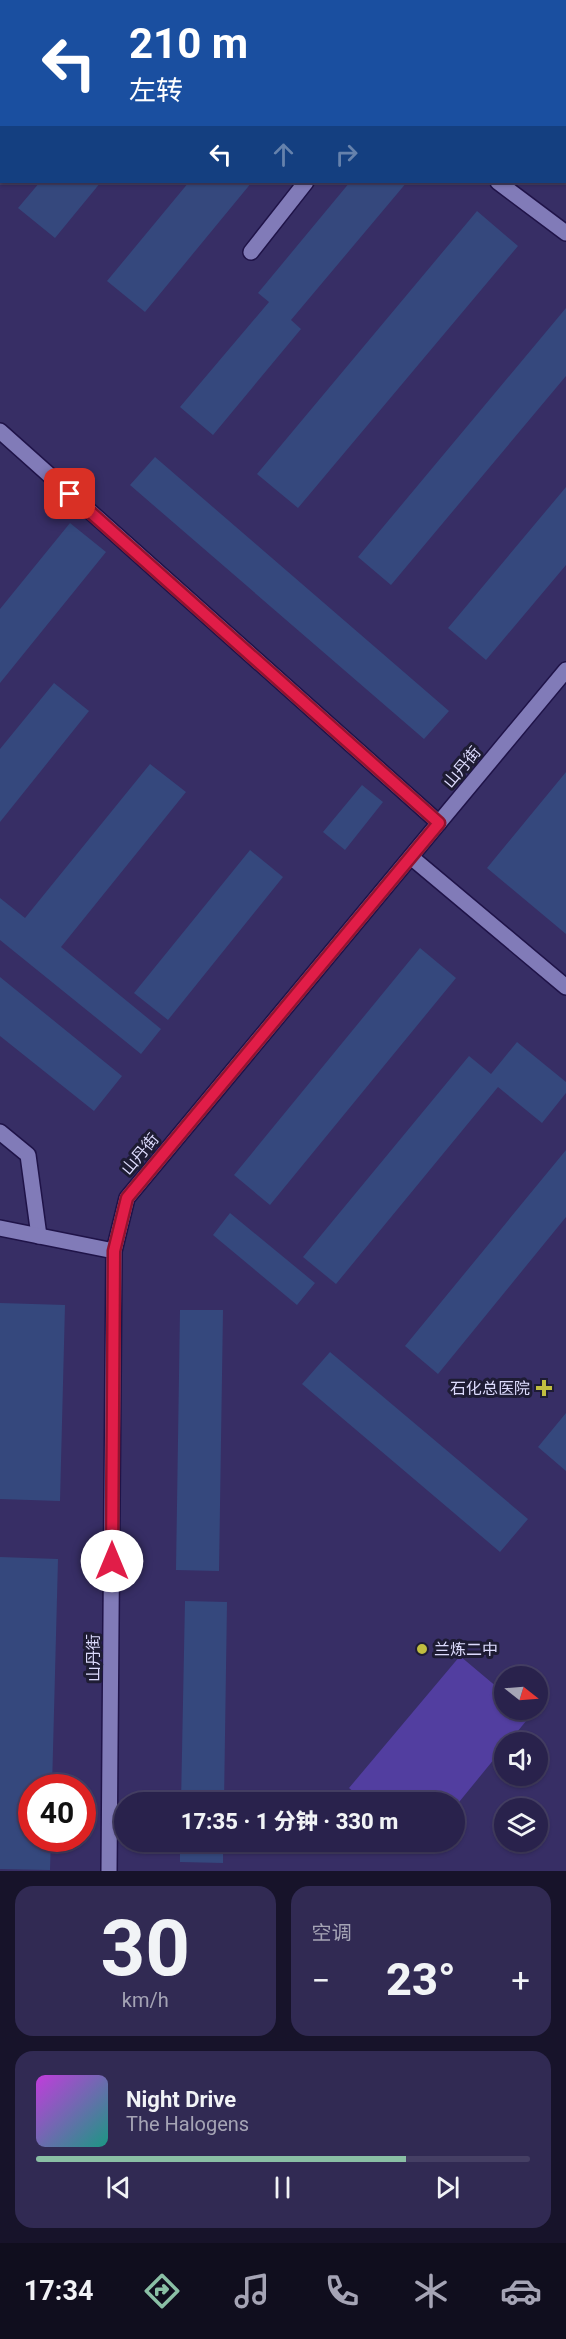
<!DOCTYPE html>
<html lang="zh">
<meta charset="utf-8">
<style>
:root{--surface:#29224c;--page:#312a53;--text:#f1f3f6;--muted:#a5a4b5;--line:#453f64;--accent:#8abfa5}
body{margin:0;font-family:Roboto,"Noto Sans SC",sans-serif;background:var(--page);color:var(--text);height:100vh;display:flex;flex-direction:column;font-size:22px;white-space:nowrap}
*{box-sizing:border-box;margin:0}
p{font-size:20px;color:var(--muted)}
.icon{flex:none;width:33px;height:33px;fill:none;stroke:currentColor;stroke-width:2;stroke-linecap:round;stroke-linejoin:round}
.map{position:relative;height:1871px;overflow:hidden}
.sheet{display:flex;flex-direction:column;gap:15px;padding:15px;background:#17132a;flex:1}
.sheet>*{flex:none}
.banner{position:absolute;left:0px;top:0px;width:567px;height:183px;box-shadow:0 2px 4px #0004,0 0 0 2px var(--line);background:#1a4fa0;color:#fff;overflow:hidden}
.needle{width:39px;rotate:107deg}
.tools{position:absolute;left:494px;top:1666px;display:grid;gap:12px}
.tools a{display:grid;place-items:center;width:54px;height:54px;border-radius:50%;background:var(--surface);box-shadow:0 2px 4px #0004,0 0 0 2px var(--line);font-size:30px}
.speed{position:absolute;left:18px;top:1774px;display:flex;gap:12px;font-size:30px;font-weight:700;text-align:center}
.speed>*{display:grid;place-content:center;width:78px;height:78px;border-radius:50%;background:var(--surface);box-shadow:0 2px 4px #0004,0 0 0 2px var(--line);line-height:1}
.speed .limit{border:9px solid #d22;background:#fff;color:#111}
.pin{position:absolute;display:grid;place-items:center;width:51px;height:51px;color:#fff;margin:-26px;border-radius:12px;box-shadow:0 3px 9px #0006}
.me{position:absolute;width:66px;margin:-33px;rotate:0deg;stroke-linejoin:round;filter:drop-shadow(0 0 4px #0008)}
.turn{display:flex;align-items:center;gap:21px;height:126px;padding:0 30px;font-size:27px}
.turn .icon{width:78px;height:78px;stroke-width:2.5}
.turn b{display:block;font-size:42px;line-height:51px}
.lanes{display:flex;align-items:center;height:57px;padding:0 30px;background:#0003;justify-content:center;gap:30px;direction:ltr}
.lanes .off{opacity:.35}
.big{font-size:45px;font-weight:800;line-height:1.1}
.sheet .card{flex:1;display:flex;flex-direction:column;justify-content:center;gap:9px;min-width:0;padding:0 21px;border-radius:18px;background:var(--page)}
.sheet .dial{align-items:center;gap:0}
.dial b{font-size:78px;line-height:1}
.song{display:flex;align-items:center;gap:18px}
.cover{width:72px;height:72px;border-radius:9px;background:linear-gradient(135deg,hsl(290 70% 55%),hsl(170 70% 35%))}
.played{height:6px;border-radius:3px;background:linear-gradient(90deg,var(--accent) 75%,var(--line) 75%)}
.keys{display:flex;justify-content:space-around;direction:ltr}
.heat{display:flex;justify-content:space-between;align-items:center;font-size:33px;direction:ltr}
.sheet .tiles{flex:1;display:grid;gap:15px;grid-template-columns:1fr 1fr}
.card:last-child{grid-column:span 2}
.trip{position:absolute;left:114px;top:1792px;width:351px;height:60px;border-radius:30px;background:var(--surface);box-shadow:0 2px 4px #0004,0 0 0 2px var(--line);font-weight:800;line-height:60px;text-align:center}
.menu{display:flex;height:96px;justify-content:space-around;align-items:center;background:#100e1e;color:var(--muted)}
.menu .icon{width:42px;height:42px}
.menu .on{color:var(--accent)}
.menu b{font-size:27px;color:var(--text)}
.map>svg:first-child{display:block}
.green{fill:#523ea0}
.building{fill:#35487d}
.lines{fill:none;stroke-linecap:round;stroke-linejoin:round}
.street-casing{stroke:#1f1348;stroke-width:18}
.secondary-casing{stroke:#1f1348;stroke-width:18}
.street{stroke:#817bb8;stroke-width:15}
.secondary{stroke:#817bb8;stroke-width:15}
.route-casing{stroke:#92132f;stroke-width:15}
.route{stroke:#e11d48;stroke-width:10}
.poi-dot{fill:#c1be40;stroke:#1e1c34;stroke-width:2}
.labels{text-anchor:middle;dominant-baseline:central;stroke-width:6;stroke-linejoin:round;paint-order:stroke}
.street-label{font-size:16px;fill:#dddbfd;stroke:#1e1c34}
.poi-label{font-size:16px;fill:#dddbfd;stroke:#1e1c34;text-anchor:end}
</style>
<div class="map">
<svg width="566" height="1871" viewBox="0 0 566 1871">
<rect width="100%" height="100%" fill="#372e65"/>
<path class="green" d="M460,1656L504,1693V1710H524L531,1715L508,1743H504V1747L455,1807L454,1803H367L349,1788Z"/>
<path class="building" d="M40,182H101L55,238L18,208Z
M189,182H252L145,312L107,281Z
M350,182H407L291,320L301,329L213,435L180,407L269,302L258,293Z
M477,211L518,246L298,508L257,474Z
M566,308V376L391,585L358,557Z
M155,457L449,711L424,739L130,485Z
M566,487V565L486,660L448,628Z
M70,523L106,552L0,683V609Z
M54,683L89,711L0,822V749Z
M150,764L186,792L61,947L161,1029L141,1054L0,940V898L25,918Z
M566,772V934L487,868Z
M362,785L383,802L345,850L323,832Z
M250,850L283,877L168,1020L134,993Z
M420,948L456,978L270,1205L234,1175Z
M0,977L122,1076L94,1111L0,1036Z
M517,1042L566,1082V1093L542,1123L498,1087L336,1284L303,1257L469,1056L491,1074Z
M566,1150V1217L438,1374L405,1346Z
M230,1213L315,1283L297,1305L213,1235Z
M0,1303L65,1305L60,1501L0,1499Z
M180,1310H223L219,1571L176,1570Z
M330,1352L528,1519L500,1552L302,1384Z
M566,1413V1471L538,1447Z
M0,1557L58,1559L52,1788H32V1839H51L50,1870L0,1869Z
M185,1601L227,1602L224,1803H181Z
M180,1842H223V1863L180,1862Z"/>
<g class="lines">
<defs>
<path id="street" d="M11,2L13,0
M445,2L446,0
M0,15L2,14
M498,182L566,233
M251,252L306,182
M0,431L439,823
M0,1132L28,1155L39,1236"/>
<path id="secondary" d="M411,857L566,987
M0,1228L114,1251
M109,1871L114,1251L127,1198L566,670"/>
</defs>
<use href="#street" class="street-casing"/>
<use href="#secondary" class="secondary-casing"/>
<use href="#street" class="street"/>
<use href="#secondary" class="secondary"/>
</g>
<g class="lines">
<defs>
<path id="route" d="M70,494L439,823L127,1198L114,1251L112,1561"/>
</defs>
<use href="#route" class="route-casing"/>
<use href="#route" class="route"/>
</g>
<g class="poi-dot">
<path d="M541 1379h6v6h6v6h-6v6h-6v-6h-6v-6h6z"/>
<circle cx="422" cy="1649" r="6"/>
</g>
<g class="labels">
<g class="street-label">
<text transform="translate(462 767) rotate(-50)">山丹街</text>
<text transform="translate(140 1154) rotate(-50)">山丹街</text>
<text transform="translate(93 1658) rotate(-90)">山丹街</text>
</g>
<g class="poi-label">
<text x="530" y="1388">石化总医院</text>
<text x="434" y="1649" text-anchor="start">兰炼二中</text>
</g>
</g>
</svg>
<div class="tools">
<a><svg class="needle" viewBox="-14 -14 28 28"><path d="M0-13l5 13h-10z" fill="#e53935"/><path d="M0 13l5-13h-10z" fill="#a5a4b5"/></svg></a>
<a><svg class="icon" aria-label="sound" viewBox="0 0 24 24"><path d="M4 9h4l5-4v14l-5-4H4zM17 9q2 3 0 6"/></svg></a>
<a><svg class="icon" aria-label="layers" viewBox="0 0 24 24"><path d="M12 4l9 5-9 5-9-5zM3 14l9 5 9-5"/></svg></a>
</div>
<div class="speed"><div class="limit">40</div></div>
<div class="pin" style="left:70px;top:494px;background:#d93025"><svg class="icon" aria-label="arrive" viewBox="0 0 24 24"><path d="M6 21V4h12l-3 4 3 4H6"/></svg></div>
<svg class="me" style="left:112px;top:1561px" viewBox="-20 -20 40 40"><circle r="19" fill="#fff"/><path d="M0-13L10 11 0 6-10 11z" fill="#e11d48"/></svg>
<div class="trip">17:35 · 1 分钟 · 330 m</div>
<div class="banner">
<div class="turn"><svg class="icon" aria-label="left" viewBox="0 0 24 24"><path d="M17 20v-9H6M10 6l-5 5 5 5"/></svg><div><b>210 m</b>左转</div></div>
<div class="lanes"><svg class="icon" aria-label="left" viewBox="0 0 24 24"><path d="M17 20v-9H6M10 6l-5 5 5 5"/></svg><svg class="icon off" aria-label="ahead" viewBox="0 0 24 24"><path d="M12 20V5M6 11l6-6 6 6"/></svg><svg class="icon off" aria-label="right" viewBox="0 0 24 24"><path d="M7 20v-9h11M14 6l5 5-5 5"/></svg></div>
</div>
</div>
<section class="sheet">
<div class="tiles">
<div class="card dial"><b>30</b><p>km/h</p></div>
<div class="card"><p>空调</p>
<div class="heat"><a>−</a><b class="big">23°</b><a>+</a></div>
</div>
<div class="card">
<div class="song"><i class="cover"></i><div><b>Night Drive</b><p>The Halogens</p></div></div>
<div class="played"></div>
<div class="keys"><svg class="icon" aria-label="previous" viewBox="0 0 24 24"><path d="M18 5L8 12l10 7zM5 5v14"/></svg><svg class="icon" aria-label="pause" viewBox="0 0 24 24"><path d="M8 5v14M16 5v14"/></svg><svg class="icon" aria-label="next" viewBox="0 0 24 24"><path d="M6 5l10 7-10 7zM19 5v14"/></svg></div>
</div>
</div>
</section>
<nav class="menu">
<b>17:34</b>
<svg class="icon on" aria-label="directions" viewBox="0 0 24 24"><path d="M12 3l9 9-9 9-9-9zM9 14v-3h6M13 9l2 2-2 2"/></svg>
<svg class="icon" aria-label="music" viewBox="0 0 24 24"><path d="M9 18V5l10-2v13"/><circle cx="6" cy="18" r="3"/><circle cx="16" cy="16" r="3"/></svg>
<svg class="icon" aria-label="phone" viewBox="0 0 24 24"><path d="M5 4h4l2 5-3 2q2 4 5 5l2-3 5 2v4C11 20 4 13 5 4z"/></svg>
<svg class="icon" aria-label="climate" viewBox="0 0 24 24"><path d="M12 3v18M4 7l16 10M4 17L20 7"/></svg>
<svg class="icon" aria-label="car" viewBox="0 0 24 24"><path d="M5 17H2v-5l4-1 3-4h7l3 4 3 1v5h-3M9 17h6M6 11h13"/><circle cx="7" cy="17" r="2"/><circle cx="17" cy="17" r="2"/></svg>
</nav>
